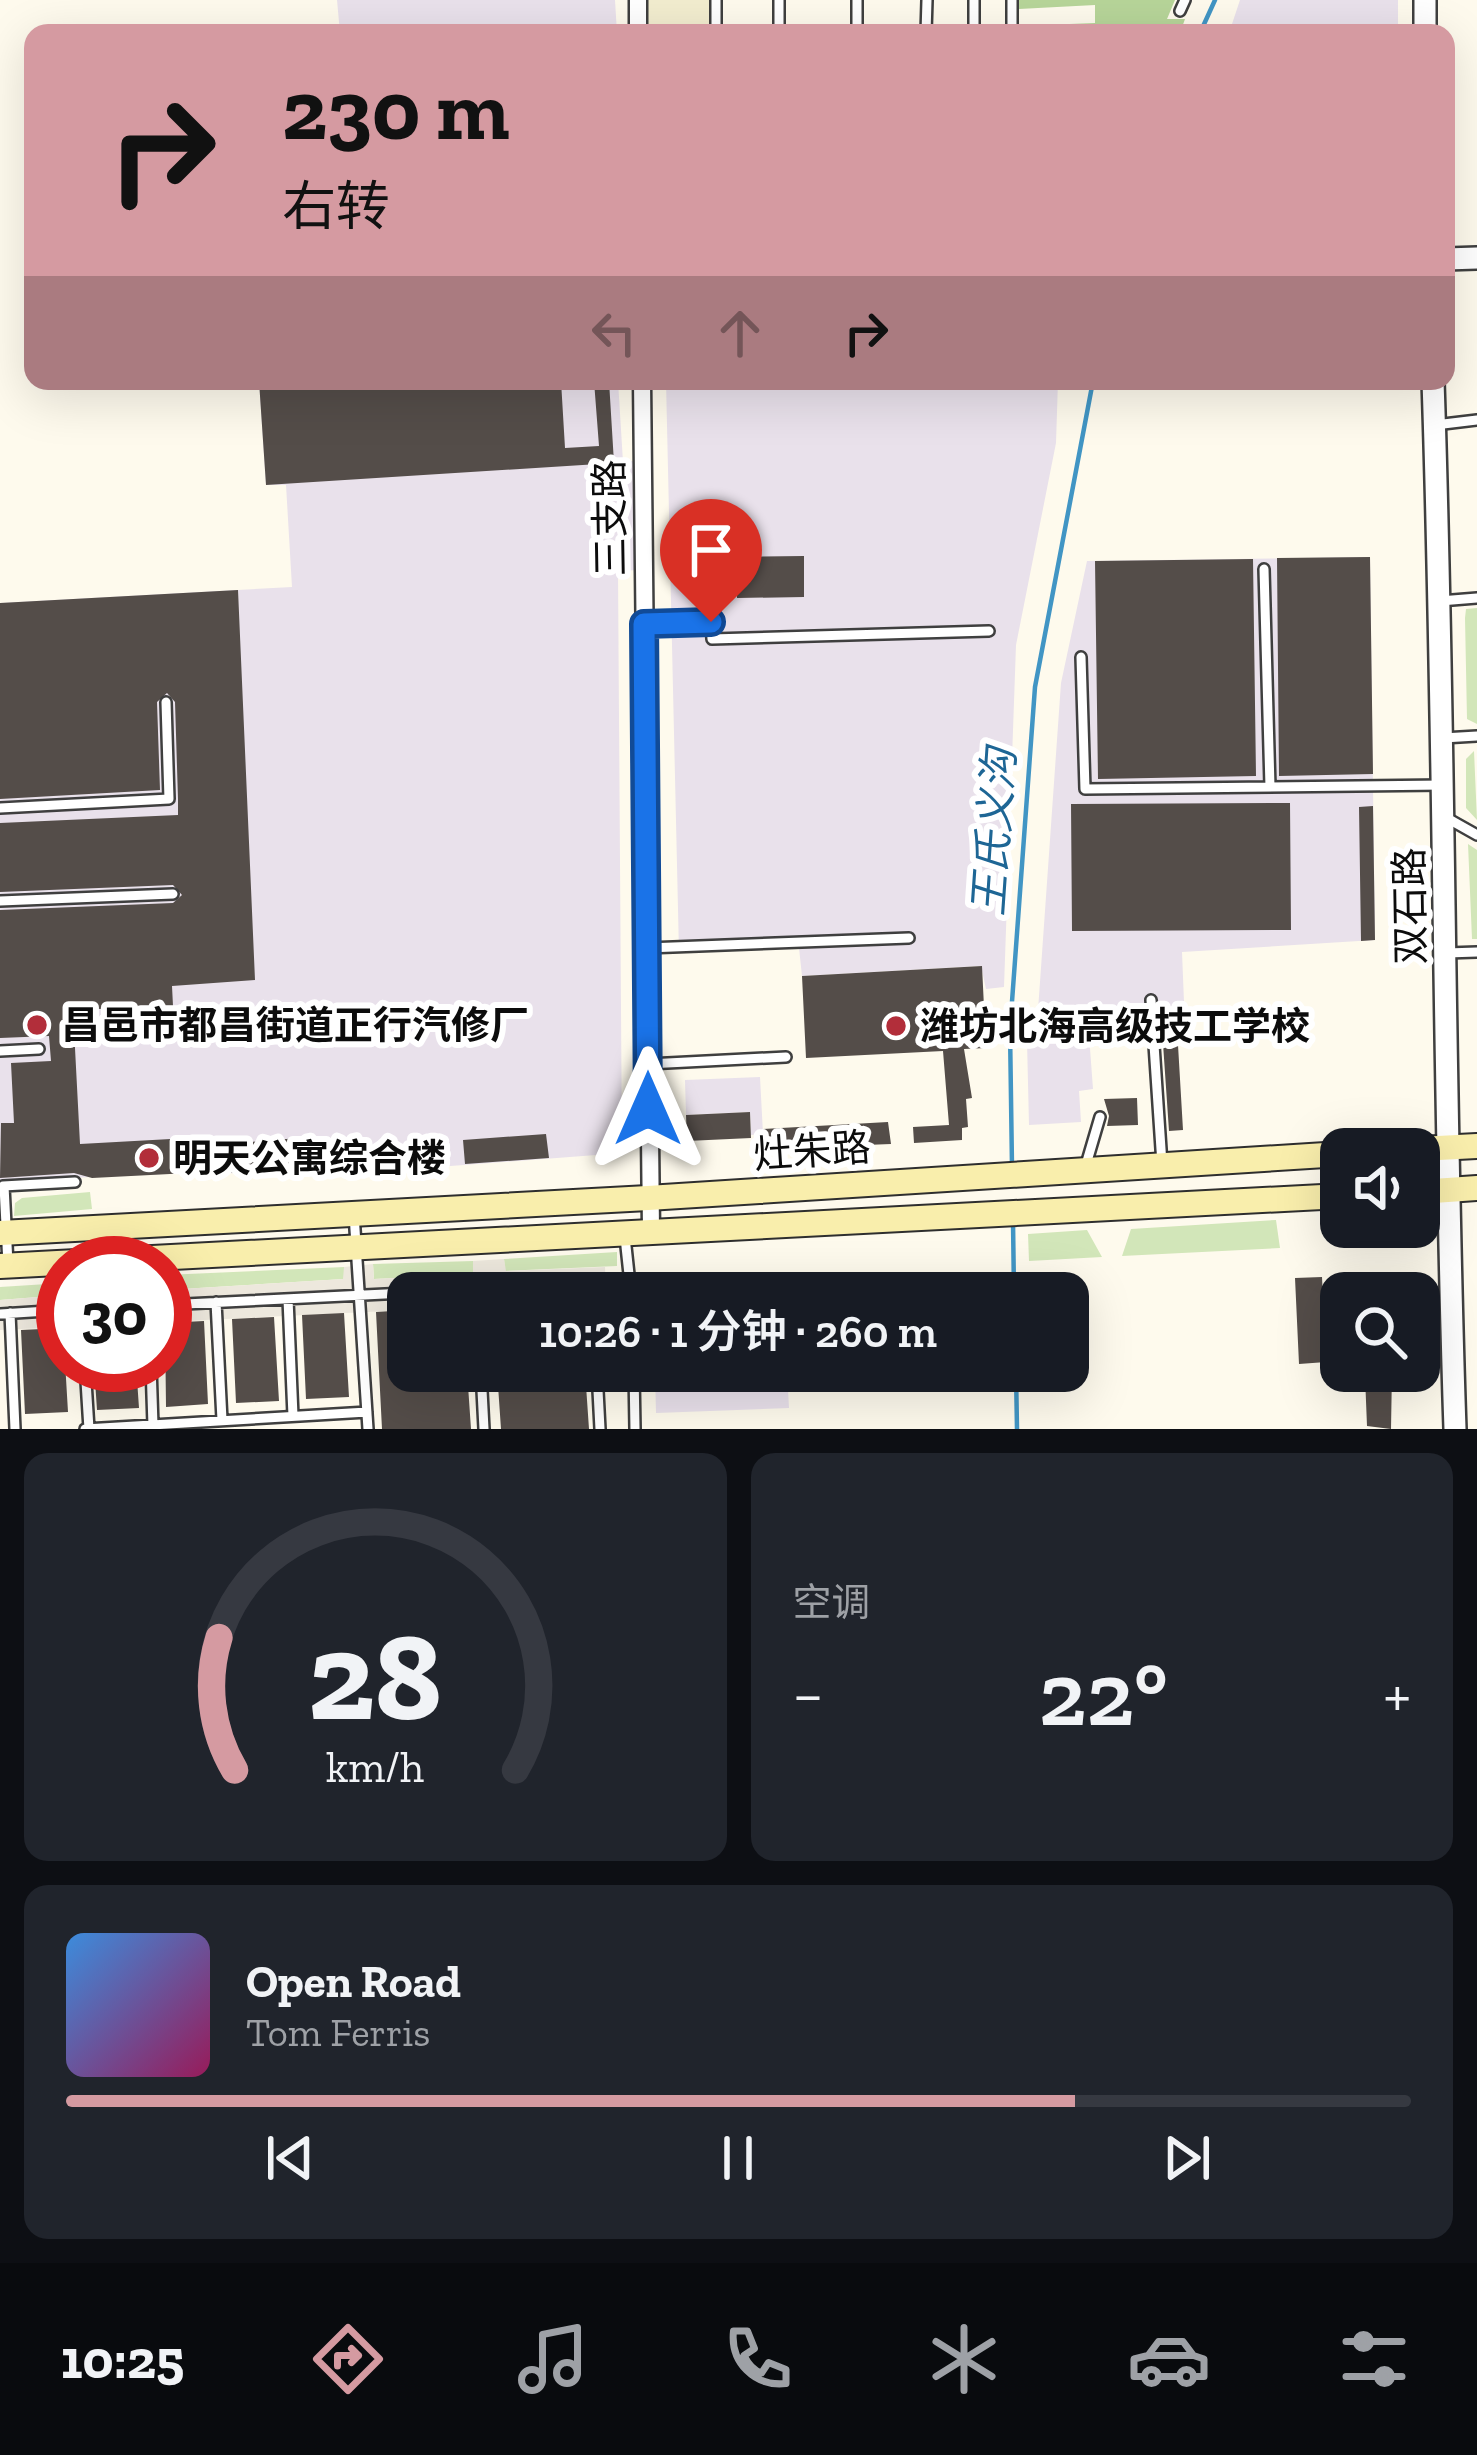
<!DOCTYPE html>
<html lang="zh">
<meta charset="utf-8">
<style>
:root{--surface:#171b24;--page:#20242c;--text:#f1f3f6;--muted:#9ea1a6;--line:#363941;--accent:#d59aa1}
body{margin:0;font-family:"Zilla Slab","Noto Sans SC",serif;background:var(--page);color:var(--text);height:100vh;display:flex;flex-direction:column;font-size:45px;white-space:nowrap}
*{box-sizing:border-box;margin:0}
p{font-size:39px;color:var(--muted)}
.icon{flex:none;width:66px;height:66px;fill:none;stroke:currentColor;stroke-width:2;stroke-linecap:round;stroke-linejoin:round}
.map{position:relative;height:1429px;overflow:hidden}
.panel{display:flex;flex-direction:column;gap:24px;padding:24px;background:#0d0f14;flex:1}
.panel>*{flex:none}
.top-card{position:absolute;left:24px;top:24px;width:1431px;height:366px;border-radius:24px;box-shadow:0 12px 48px #0002;background:#d59aa1;color:#111;overflow:hidden}
.controls{position:absolute;left:1320px;top:1128px;display:grid;gap:24px}
.controls a{display:grid;place-items:center;width:120px;height:120px;border-radius:24px;background:var(--surface);box-shadow:0 12px 48px #0002;font-size:60px}
.speed{position:absolute;left:36px;top:1236px;display:flex;gap:24px;font-size:60px;font-weight:700;text-align:center}
.speed>*{display:grid;place-content:center;width:156px;height:156px;border-radius:50%;background:var(--surface);box-shadow:0 12px 48px #0002;line-height:1}
.speed .limit{border:18px solid #d22;background:#fff;color:#111}
.pin{position:absolute;display:grid;place-items:center;width:102px;height:102px;color:#fff;margin:-123px -51px;border-radius:50% 50% 50% 0;rotate:-45deg;box-shadow:0 0 12px #0007}
.pin .icon{rotate:45deg}
.me{position:absolute;width:132px;margin:-66px;rotate:0deg;stroke-linejoin:round;filter:drop-shadow(0 0 9px #0008)}
.turn{display:flex;align-items:center;gap:42px;height:252px;padding:0 60px;font-size:54px}
.turn .icon{width:156px;height:156px;stroke-width:2.5}
.turn b{display:block;font-size:84px;line-height:102px}
.lanes{display:flex;align-items:center;height:114px;padding:0 60px;background:#0003;justify-content:center;gap:60px;direction:ltr}
.lanes .off{opacity:.35}
.big{font-size:90px;font-weight:600;line-height:1.1}
.panel .widget{flex:1;display:flex;flex-direction:column;justify-content:center;gap:18px;min-width:0;padding:0 42px;border-radius:24px;background:var(--page)}
.panel .dial{align-items:center;gap:0}
.dial svg{height:312px;overflow:visible;fill:none;stroke:var(--line);stroke-width:7;stroke-linecap:round;text-anchor:middle}
.dial text{fill:var(--text);stroke:none}
.song{display:flex;align-items:center;gap:36px}
.cover{width:144px;height:144px;border-radius:18px;background:linear-gradient(135deg,hsl(210 70% 55%),hsl(330 70% 35%))}
.played{height:12px;border-radius:6px;background:linear-gradient(90deg,var(--accent) 75%,var(--line) 75%)}
.keys{display:flex;justify-content:space-around;direction:ltr}
.heat{display:flex;justify-content:space-between;align-items:center;font-size:66px;direction:ltr}
.panel .tiles{flex:1;display:grid;gap:24px;grid-template-columns:1fr 1fr}
.widget:last-child{grid-column:span 2}
.trip{position:absolute;left:387px;top:1272px;width:702px;height:120px;border-radius:24px;background:var(--surface);box-shadow:0 12px 48px #0002;font-weight:600;line-height:120px;text-align:center}
.tabs{display:flex;height:192px;justify-content:space-around;align-items:center;background:#090b0e;color:var(--muted)}
.tabs .icon{width:84px;height:84px}
.tabs .active{color:var(--accent)}
.tabs b{font-size:54px;color:var(--text)}
.map>svg:first-child{display:block}
.industrial{fill:#e9e1eb}
.farmland{fill:#f2edcf}
.green{fill:#d2e6b9}
.forest{fill:#b7d599}
.plaza{fill:#ede8dd}
.lines{fill:none;stroke-linecap:round;stroke-linejoin:round}
.stream{stroke:#4195c4;stroke-width:4.5}
.building{fill:#544d49}
.service-casing{stroke:#3f3f3f;stroke-width:14}
.minor-casing{stroke:#3f3f3f;stroke-width:21}
.tertiary-casing{stroke:#3f3f3f;stroke-width:26}
.secondary-casing{stroke:#2e2e2e;stroke-width:28}
.service{stroke:#fff;stroke-width:9}
.minor{stroke:#fff;stroke-width:16}
.tertiary{stroke:#fff;stroke-width:21}
.secondary{stroke:#f9eeac;stroke-width:24}
.route-casing{stroke:#114b97;stroke-width:30}
.route{stroke:#1a73e8;stroke-width:21}
.poi-dot{fill:#b22e3a;stroke:#fff;stroke-width:4.5}
.labels{text-anchor:middle;dominant-baseline:central;stroke-width:12;stroke-linejoin:round;paint-order:stroke}
.street-label{font-size:39px;fill:#0c0c0c;stroke:#fff}
.poi-label{font-size:39px;font-weight:bold;fill:#0c0c0c;stroke:#fff;text-anchor:start}
.water-label{font-size:42px;font-style:italic;fill:#1e6695;stroke:#fff}
</style>
<div class="map">
<svg width="1477" height="1429" viewBox="0 0 1477 1429">
<rect width="100%" height="100%" fill="#fefaed"/>
<path class="industrial" d="M337,0H615L617,33H340Z
M1240,0H1398V33H1229Z
M259,381H618L623,462L634,461L638,570L618,571L622,1153L305,1177L209,1172L0,1181V603L292,587L286,485H266Z
M666,381H1058L1056,443L1016,645L1004,987L986,989L981,966L802,976L799,948L679,953Z
M1370,557L1375,940L1182,952L1185,1027L1089,1035L1093,1089L1079,1091L1081,1122L1029,1125L1027,1041L1036,1039L1061,683L1087,561Z
M760,1077L763,1134L751,1135L750,1112L686,1115L685,1080Z
M784,1274L785,1293H653V1279Z
M655,1371H787L789,1408L656,1413Z"/>
<path class="farmland" d="M645,0H710L709,33H645Z"/>
<path class="green" d="M1477,608V724L1467,719L1465,618L1466,609Z
M1474,751L1477,820L1466,808V759Z
M1468,844L1477,850V939H1472Z
M90,1192L92,1209L14,1216L15,1203L22,1198Z
M1276,1220L1280,1248L1122,1256L1131,1229Z
M1087,1230L1102,1257L1029,1261L1028,1234Z
M617,1252V1266L505,1271L504,1259Z
M473,1261V1274L374,1279L373,1264Z
M344,1267V1279L165,1290V1275Z
M63,1283V1295L0,1300V1287Z"/>
<path class="forest" d="M1019,0H1175L1167,19H1185L1180,33H1018V26L1095,23V5L1019,9Z"/>
<path class="plaza" d="M504,1259L506,1271L605,1267L606,1293H408V1310L165,1322V1290L343,1279L344,1267L373,1264L374,1279L473,1274V1261Z
M63,1295V1327L0,1330V1300Z"/>
<g class="lines">
<path class="stream" d="M1200,33L1215,0
M1012,1167L1010,1029L1035,687L1093,381
M1013,1221L1014,1293
M1016,1371L1017,1429"/>
</g>
<path class="building" d="M259,381H561L565,448L599,446L594,381H609L614,463L266,485Z
M804,556V597L737,598L736,557Z
M1370,557L1373,774L1279,776L1277,558Z
M1253,559L1256,776L1098,779L1095,561Z
M238,590L255,980L172,986L173,1006L73,1010L80,1144L207,1137L209,1172L92,1178L74,1173L0,1178L1,1123H14L11,1063L51,1061L49,1036L0,1038V910L173,903L182,895L173,885L0,892V823L178,815V799L175,702L167,693L157,702L160,790L0,799V603Z
M1290,803L1291,930L1072,931L1071,804Z
M1373,806L1375,940L1361,941L1359,807Z
M982,966L986,1048L964,1049L972,1098L966,1099L968,1127L962,1128V1140L914,1143L913,1127L949,1125L943,1051L806,1058L802,976Z
M1177,1028L1183,1130L1169,1131L1162,1029Z
M1137,1098L1138,1125L1107,1126L1109,1116L1104,1099Z
M750,1112L751,1138L687,1141L686,1115Z
M888,1122L891,1144L764,1149L763,1129Z
M546,1134L549,1158L465,1164L463,1140Z
M298,1138L301,1168L230,1173L228,1144Z
M1322,1277L1326,1362L1299,1364L1295,1278Z
M408,1310V1371H467L471,1429H382L376,1312Z
M344,1313L349,1397L306,1399L302,1315Z
M274,1317L279,1401L236,1403L232,1319Z
M204,1321L208,1404L166,1407L165,1323Z
M63,1328L68,1412L25,1414L21,1330Z
M94,1365H136L139,1408L97,1410Z
M497,1371H585L589,1429H501Z
M1370,1371H1392L1391,1429L1367,1426L1365,1376H1370Z"/>
<g class="lines">
<defs>
<path id="service" d="M1180,11L1185,0
M716,33V0
M779,33V0
M857,33V0
M926,33L927,0
M974,33V0
M1012,33V0
M1435,425L1477,420
M1264,569L1270,787
M1440,601L1477,598
M644,624L711,622L712,639L989,631
M1081,657L1085,789L1444,785
M1443,738L1477,736
M0,808L169,799L166,702
M1445,817L1477,835
M0,901L173,894
M647,948L909,938
M1447,953L1477,952
M1151,1000L1162,1164
M0,1051L39,1049
M648,1064L786,1057
M1085,1168L1100,1117
M3,1186L75,1182
M4,1186L8,1264
M354,1214L368,1429
M625,1237L631,1293
M288,1299L293,1416
M216,1302L222,1420
M165,1305L606,1283
M10,1313L15,1429
M0,1314L63,1310
M85,1365L89,1429
M151,1365L153,1426
M481,1371L484,1429
M597,1371L600,1429
M634,1371L635,1429
M85,1429L367,1412"/>
<path id="minor" d="M638,0V33
M642,381L651,1230"/>
<path id="tertiary" d="M1425,0V33
M1446,259L1477,258
M1433,381C1445,730 1443,1080 1455,1429"/>
<path id="secondary" d="M1419,1149L1477,1146
M1419,1192L1477,1188
M0,1233L648,1198L1341,1154
M0,1266L1341,1196"/>
</defs>
<use href="#service" class="service-casing"/>
<use href="#minor" class="minor-casing"/>
<use href="#tertiary" class="tertiary-casing"/>
<use href="#secondary" class="secondary-casing"/>
<use href="#service" class="service"/>
<use href="#minor" class="minor"/>
<use href="#tertiary" class="tertiary"/>
<use href="#secondary" class="secondary"/>
</g>
<g class="lines">
<defs>
<path id="route" d="M648,1109L644,624L711,622"/>
</defs>
<use href="#route" class="route-casing"/>
<use href="#route" class="route"/>
</g>
<g class="poi-dot">
<circle cx="37" cy="1025" r="12"/>
<circle cx="896" cy="1026" r="12"/>
<circle cx="149" cy="1158" r="12"/>
</g>
<g class="labels">
<g class="street-label">
<text transform="translate(610 518) rotate(-91)">三支路</text>
<text transform="translate(1410 906) rotate(-91)">双石路</text>
<text transform="translate(812 1151) rotate(-4)">灶朱路</text>
</g>
<g class="poi-label">
<text x="61" y="1025">昌邑市都昌街道正行汽修厂</text>
<text x="920" y="1026">潍坊北海高级技工学校</text>
<text x="173" y="1158">明天公寓综合楼</text>
</g>
<g class="water-label">
<text transform="translate(994 832) rotate(-86)">王氏义沟</text>
</g>
</g>
</svg>
<div class="controls">
<a><svg class="icon" aria-label="sound" viewBox="0 0 24 24"><path d="M4 9h4l5-4v14l-5-4H4zM17 9q2 3 0 6"/></svg></a>
<a><svg class="icon" aria-label="search" viewBox="0 0 24 24"><circle cx="10" cy="10" r="6"/><path d="M15 15l6 6"/></svg></a>
</div>
<div class="speed"><div class="limit">30</div></div>
<div class="pin" style="left:711px;top:622px;background:#d93025"><svg class="icon" aria-label="arrive" viewBox="0 0 24 24"><path d="M6 21V4h12l-3 4 3 4H6"/></svg></div>
<svg class="me" style="left:648px;top:1109px" viewBox="-20 -20 40 40"><path d="M0-17L14 15 0 8-14 15z" fill="#1a73e8" stroke="#fff" stroke-width="4"/></svg>
<div class="trip">10:26 · 1 分钟 · 260 m</div>
<div class="top-card">
<div class="turn"><svg class="icon" aria-label="right" viewBox="0 0 24 24"><path d="M7 20v-9h11M14 6l5 5-5 5"/></svg><div><b>230 m</b>右转</div></div>
<div class="lanes"><svg class="icon off" aria-label="left" viewBox="0 0 24 24"><path d="M17 20v-9H6M10 6l-5 5 5 5"/></svg><svg class="icon off" aria-label="ahead" viewBox="0 0 24 24"><path d="M12 20V5M6 11l6-6 6 6"/></svg><svg class="icon" aria-label="right" viewBox="0 0 24 24"><path d="M7 20v-9h11M14 6l5 5-5 5"/></svg></div>
</div>
</div>
<section class="panel">
<div class="tiles">
<div class="widget dial"><svg viewBox="0 0 100 80">
<path d="M14 69A42 42 0 1 1 86 69"/>
<path d="M14 69A42 42 0 0 1 10 35" stroke="#d59aa1"/>
<text x="50" y="56" font-size="32" font-weight="700">28</text>
<text x="50" y="72" font-size="11">km/h</text>
</svg></div>
<div class="widget"><p>空调</p>
<div class="heat"><a>−</a><b class="big">22°</b><a>+</a></div>
</div>
<div class="widget">
<div class="song"><i class="cover"></i><div><b>Open Road</b><p>Tom Ferris</p></div></div>
<div class="played"></div>
<div class="keys"><svg class="icon" aria-label="previous" viewBox="0 0 24 24"><path d="M18 5L8 12l10 7zM5 5v14"/></svg><svg class="icon" aria-label="pause" viewBox="0 0 24 24"><path d="M8 5v14M16 5v14"/></svg><svg class="icon" aria-label="next" viewBox="0 0 24 24"><path d="M6 5l10 7-10 7zM19 5v14"/></svg></div>
</div>
</div>
</section>
<nav class="tabs">
<b>10:25</b>
<svg class="icon active" aria-label="directions" viewBox="0 0 24 24"><path d="M12 3l9 9-9 9-9-9zM9 14v-3h6M13 9l2 2-2 2"/></svg>
<svg class="icon" aria-label="music" viewBox="0 0 24 24"><path d="M9 18V5l10-2v13"/><circle cx="6" cy="18" r="3"/><circle cx="16" cy="16" r="3"/></svg>
<svg class="icon" aria-label="phone" viewBox="0 0 24 24"><path d="M5 4h4l2 5-3 2q2 4 5 5l2-3 5 2v4C11 20 4 13 5 4z"/></svg>
<svg class="icon" aria-label="climate" viewBox="0 0 24 24"><path d="M12 3v18M4 7l16 10M4 17L20 7"/></svg>
<svg class="icon" aria-label="car" viewBox="0 0 24 24"><path d="M5 17H2v-5l4-1 3-4h7l3 4 3 1v5h-3M9 17h6M6 11h13"/><circle cx="7" cy="17" r="2"/><circle cx="17" cy="17" r="2"/></svg>
<svg class="icon" aria-label="filters" viewBox="0 0 24 24"><path d="M4 7h16M4 17h16"/><circle cx="9" cy="7" r="2"/><circle cx="15" cy="17" r="2"/></svg>
</nav>
